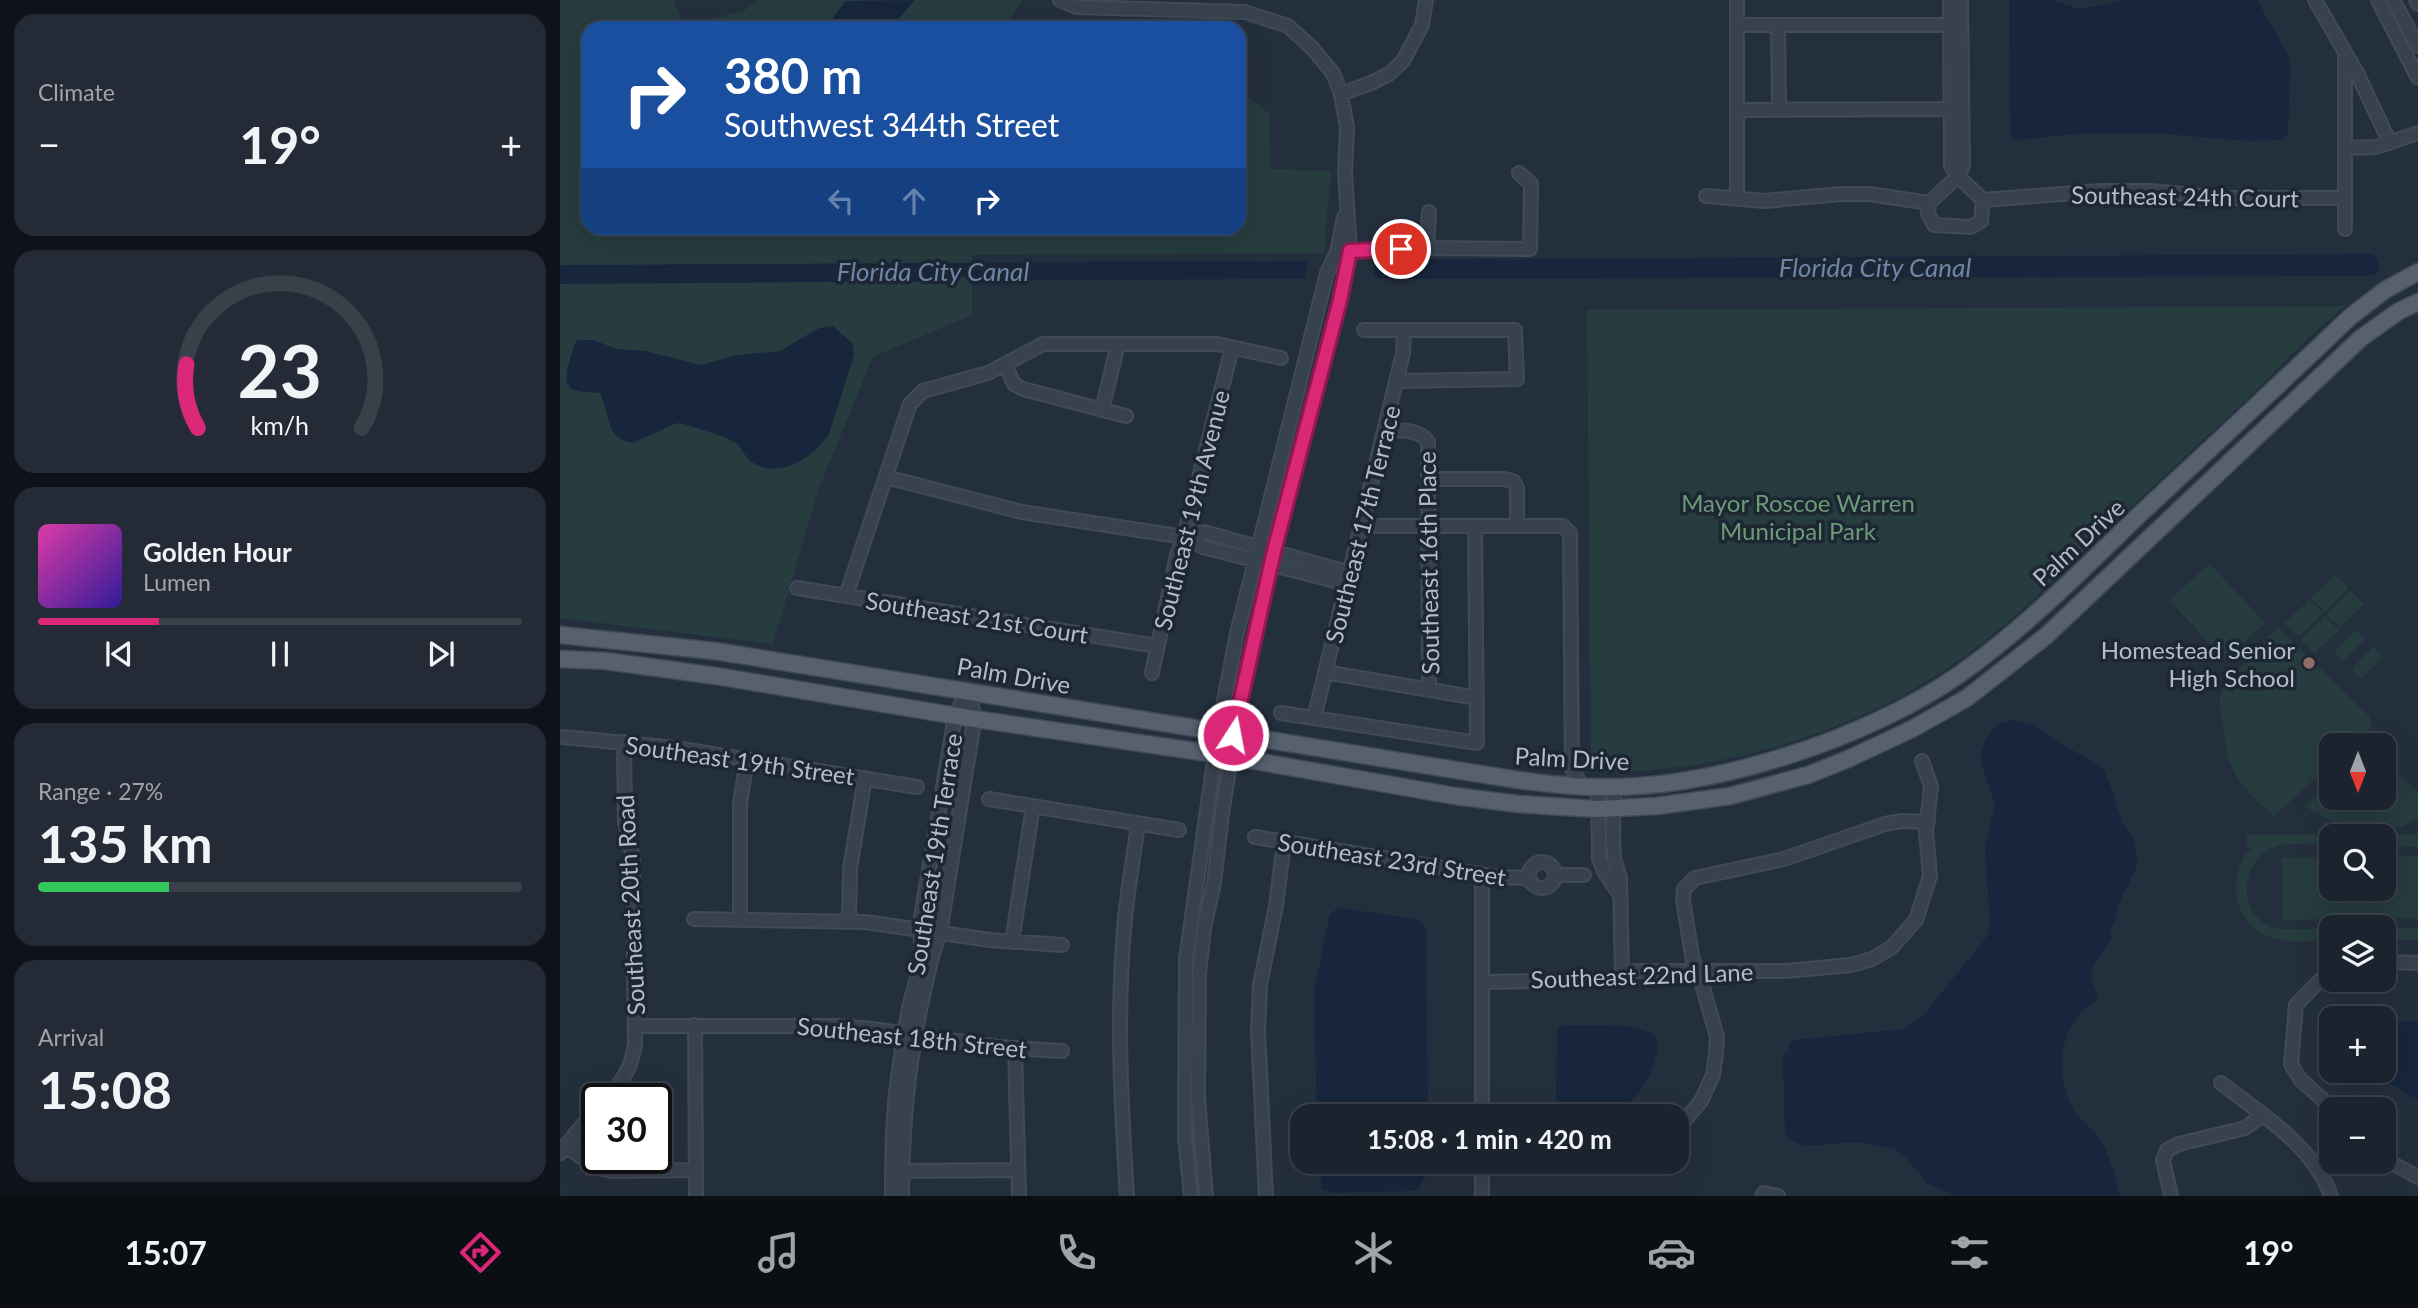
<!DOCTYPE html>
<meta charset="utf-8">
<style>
:root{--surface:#1b232e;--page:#242b36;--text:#f1f3f6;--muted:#a0a4aa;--line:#39404a;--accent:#db2777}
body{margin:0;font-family:Lato,sans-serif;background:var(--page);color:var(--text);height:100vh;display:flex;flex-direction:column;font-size:26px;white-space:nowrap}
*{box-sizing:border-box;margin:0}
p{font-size:23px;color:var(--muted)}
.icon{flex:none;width:38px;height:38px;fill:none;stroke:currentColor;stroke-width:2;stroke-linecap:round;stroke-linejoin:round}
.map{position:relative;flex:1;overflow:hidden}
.details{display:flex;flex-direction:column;gap:14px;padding:14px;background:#0f1319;width:560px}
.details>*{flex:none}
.hud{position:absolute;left:21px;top:21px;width:665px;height:214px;border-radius:21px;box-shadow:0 7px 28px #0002,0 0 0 2px var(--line);background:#1a4fa0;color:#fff;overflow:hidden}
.needle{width:46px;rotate:180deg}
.buttons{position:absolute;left:1759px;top:733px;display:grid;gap:14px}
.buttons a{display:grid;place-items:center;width:77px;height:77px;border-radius:14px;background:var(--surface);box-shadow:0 7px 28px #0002,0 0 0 2px var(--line);font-size:35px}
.speed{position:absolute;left:21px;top:1083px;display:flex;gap:14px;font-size:35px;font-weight:700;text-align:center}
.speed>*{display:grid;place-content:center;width:91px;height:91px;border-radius:50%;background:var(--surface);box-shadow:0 7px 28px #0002,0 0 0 2px var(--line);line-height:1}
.speed .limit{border:4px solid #111;border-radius:10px;background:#fff;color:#111}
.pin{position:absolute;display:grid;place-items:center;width:60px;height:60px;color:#fff;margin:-30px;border:4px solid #fff;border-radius:50%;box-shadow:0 2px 7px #0007}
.me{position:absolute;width:77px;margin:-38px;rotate:11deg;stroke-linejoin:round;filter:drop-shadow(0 0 5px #0008)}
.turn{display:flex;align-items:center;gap:24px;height:147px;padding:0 28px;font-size:32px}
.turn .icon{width:91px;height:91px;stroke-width:2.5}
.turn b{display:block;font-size:49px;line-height:60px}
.lanes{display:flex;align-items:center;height:66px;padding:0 28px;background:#0003;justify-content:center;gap:35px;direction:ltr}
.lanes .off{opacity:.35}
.big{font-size:52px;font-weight:700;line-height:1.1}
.details .card{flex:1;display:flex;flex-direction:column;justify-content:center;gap:10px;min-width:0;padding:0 24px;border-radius:21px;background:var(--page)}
.details .dial{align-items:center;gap:0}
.dial svg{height:182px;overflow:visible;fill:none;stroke:var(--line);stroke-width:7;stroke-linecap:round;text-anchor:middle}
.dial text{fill:var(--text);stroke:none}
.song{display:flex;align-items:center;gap:21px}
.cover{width:84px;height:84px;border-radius:10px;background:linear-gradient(135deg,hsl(320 70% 55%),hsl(250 70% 35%))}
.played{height:7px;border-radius:4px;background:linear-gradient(90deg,var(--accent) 25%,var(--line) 25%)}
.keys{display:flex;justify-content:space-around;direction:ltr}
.heat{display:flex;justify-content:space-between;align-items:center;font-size:38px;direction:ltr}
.charge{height:10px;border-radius:5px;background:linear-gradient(90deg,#34c759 27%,var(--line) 0)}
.trip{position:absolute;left:730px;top:1104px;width:399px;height:70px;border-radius:21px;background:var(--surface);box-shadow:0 7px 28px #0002,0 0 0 2px var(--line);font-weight:700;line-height:70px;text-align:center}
.tabs{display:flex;height:112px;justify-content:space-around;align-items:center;background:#0b0e12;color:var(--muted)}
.tabs .icon{width:49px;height:49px}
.tabs .selected{color:var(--accent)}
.tabs b{font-size:32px;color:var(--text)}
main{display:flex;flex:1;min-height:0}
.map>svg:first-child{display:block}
.green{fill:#263c3f}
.water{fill:#17263c}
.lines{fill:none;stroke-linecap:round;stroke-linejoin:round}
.minor-casing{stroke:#414a57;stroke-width:16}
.major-casing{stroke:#414a57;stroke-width:19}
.minor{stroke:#38414e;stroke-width:12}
.major{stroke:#56606e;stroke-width:16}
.route-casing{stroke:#8e194d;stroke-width:18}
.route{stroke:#db2777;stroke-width:12}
.education-dot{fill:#8d6e63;stroke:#1d2633;stroke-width:2.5}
.labels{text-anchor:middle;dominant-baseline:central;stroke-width:7;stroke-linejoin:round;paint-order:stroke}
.street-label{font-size:24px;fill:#b4bcc9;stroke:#1d2633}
.park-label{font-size:24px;fill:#6b9a76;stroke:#1d2633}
.poi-label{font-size:24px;fill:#b4bcc9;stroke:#1d2633;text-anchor:end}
.water-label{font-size:26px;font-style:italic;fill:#6d86a8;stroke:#1d2633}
</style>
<main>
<section class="details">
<div class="card"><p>Climate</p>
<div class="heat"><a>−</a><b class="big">19°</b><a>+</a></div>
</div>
<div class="card dial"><svg viewBox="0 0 100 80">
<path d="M14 69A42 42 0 1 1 86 69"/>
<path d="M14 69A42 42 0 0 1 9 41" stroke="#db2777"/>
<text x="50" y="56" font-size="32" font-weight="700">23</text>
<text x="50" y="72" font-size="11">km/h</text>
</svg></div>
<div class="card">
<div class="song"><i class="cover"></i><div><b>Golden Hour</b><p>Lumen</p></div></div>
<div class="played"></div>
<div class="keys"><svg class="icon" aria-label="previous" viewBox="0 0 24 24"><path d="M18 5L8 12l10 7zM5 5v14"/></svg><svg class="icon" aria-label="pause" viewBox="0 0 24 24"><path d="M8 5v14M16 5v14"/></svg><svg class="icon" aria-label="next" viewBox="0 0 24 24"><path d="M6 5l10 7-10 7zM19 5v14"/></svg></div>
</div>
<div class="card"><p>Range · 27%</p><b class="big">135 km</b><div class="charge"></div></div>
<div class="card"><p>Arrival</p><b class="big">15:08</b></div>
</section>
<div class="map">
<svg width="1858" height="1196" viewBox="0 0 1858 1196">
<rect width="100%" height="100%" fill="#242f3e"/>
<path class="green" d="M0,0H113L126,26L185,10L197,0H462L443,28H28V228H679V89L709,114L711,169L771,171L764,253L412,255V315L313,357L259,488L213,644L0,618Z
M1786,306C1748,335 1716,371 1682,404C1629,453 1576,502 1523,552C1490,583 1457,616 1421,644C1310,730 1171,772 1031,773L1027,310Z
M1650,564L1705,623L1665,660L1609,600Z
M1775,575L1789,588L1765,612L1751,598Z
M1790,590L1804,604L1780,627L1766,614Z
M1749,600L1763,613L1739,637L1725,623Z
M1765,616L1779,630L1755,653L1741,640Z
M1718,628L1809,716L1812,723L1810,729L1792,745L1771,746V764L1714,816C1680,785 1667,774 1663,726C1662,718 1659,707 1660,699C1663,681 1704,642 1718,628Z
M1795,630L1805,639L1783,661L1774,652Z
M1813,647L1823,656L1801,679L1792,669Z
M1824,759L1858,793V818C1811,846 1787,831 1744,806L1771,782V798H1824Z
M1858,834V847L1824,846V836H1771V846C1756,846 1737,842 1722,845C1682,853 1673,910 1711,927C1725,932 1755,928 1771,928V940C1755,940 1737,943 1721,940C1676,933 1662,879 1692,847H1687V835Z
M1858,856V918L1722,920V858L1771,857V889H1824V857Z
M1824,928H1858V940H1824Z"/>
<path class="water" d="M355,0L330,28H266L285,1Z
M1449,0H1492L1520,9L1565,0H1697L1727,53L1730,67L1728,135L1721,140L1688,141L1594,133L1518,134L1454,140L1450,135Z
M1812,254L1817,258L1820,269L1817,274L1806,276L821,279L813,276L815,263L819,260Z
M748,261L745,279L421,280L410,277H401L397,281L0,284V265Z
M273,326L293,344L294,355L269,434C253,457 223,478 195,464C186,459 183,450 177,444C169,437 133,427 120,423L114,424L73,443C45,440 50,413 40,393C32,392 19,393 12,389C0,382 12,355 14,345L17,340H34L56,349L85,351L141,365L177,355L220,351L259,328Z
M1451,720L1471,724L1543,769L1549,781L1563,824L1575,842L1577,858L1575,871L1558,905L1556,919L1550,932L1552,937C1547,951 1532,960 1532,976C1532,984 1537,991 1537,999C1530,1007 1520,1011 1514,1021C1497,1048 1499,1085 1515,1113C1521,1122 1532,1127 1538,1136C1550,1155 1555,1174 1560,1196H1397L1368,1184L1343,1154L1335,1149L1297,1142L1245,1146L1231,1141L1225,1133L1223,1062L1224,1055L1230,1050L1228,1045L1233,1040L1344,1029L1364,1014L1422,943L1428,934L1430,923L1425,848L1435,804L1421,763V754L1425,741L1436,725Z
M781,908L854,919L862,922L866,928L868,1116H757L754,993L769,917L775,910Z
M1824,1020L1858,1022V1100L1827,1081L1816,1071H1824Z
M1004,1025L1066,1026L1094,1034C1105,1055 1083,1095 1064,1106C1055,1111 1011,1111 1003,1107C998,1104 998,1102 996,1098L997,1033L998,1028Z
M759,1162H868C868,1172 862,1184 856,1191L772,1193L762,1189Z"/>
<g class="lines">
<defs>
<path id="minor" d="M500,0L516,7L685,12L728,26L752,48L773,73L781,94L787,127L785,173L790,251L780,300L714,551L681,695L662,814L654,883L644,928L639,974L638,1098L646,1196
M1177,0V198
M1390,0L1391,166L1398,176L1403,166L1401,0
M1755,0L1797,73L1830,143
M1818,0L1858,78
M1833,0L1858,46
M1856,0L1858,4
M1177,25H1397
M1218,25L1219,110
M1785,52V229
M781,94L811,83L829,74L843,61L862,25L866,0
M1177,110L1398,109
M1785,148L1816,147L1858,133
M1398,176L1423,200L1421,221L1411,227L1374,225L1368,213L1369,203Z
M1146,196L1205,201L1280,194H1309L1369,203
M1423,200L1541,191H1591L1663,198H1785
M867,248L869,212
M784,252L867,248L970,249L971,184L959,173
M804,330H955L957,379L837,381
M445,364L454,384L463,389L566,416
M542,410L558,344
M825,430C840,431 859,428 868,442L869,690
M326,477L462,512L624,537L643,547L787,584
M868,479H944L953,481L957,488V526
M801,526H1003L1010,533L1012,769L1022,786
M624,537L644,532L790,573
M237,588L597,646
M286,596L350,404L363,391L428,373L483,344H657L721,358
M765,672L917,698
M592,673L617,555L624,537L672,348
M721,713L917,743L915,526
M754,718L843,353L844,330
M3,737L116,748L357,787
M1054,786L1053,837L1054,858L1060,878L1062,975
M1038,787L1039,859L1045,873L1060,895
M429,799L619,830
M695,837L937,877L969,878
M969 875a13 13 0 1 1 26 0a13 13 0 1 1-26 0Z
M922,875V1116
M995,875H1024
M134,919L305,922L430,940L502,945
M180,919V804L187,759
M289,921L290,869L305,778
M452,942L473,806
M1824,962L1858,963
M1771,969L1736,1005L1731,1064L1740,1079L1774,1110
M922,982L1045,980L1076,971H1225L1291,965L1312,959L1332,947L1356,920L1370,876L1366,832L1371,786L1362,761
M135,1025L136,1196
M76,1026H278L312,1029L438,1047L502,1051
M455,1048L459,1196
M1661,1083C1701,1114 1754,1146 1771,1196
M45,1099C63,1082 72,1067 75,1043L73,858L65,822L64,742
M1116,1131L1141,1101L1153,1075L1156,1053L1157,1037L1138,970L1133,961L1123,900L1124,889L1135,878L1224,859L1325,824L1342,821L1368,822
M5,1146L37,1168L52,1171L136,1170
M0,1153L37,1107
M1824,1159L1858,1177
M922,1162V1196
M922,1165H1047L1074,1162
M336,1171L458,1170
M332,1196C332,1149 333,1103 341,1056C343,1040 346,1024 349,1008C355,982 366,955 359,929L395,716L408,690
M342,1196C342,1130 348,1066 362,1001C367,978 371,955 380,933L413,728L415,719L408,690
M567,1196C561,1104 556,1010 565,919C568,887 574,855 578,824
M631,1196L625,1137L626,959L658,732L677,633L767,273L777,252L784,217
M706,1196L698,1030L700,985L716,906L724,842
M1202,1196L1204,1193L1218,1196
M1611,1196L1603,1160L1607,1150L1619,1144L1685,1128L1703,1115"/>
<path id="major" d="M0,635L155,651L958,780C984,783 1010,787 1037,787C1151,790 1307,739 1400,674C1465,628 1521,571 1578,516C1649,450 1720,384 1790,317L1825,290L1858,272
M0,659L46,661L156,676L415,719L655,754L895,796L958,804L1038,809L1097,806L1170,796L1248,775L1288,759L1352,729L1407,698L1486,636L1801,338L1839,311L1858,302"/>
</defs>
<use href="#minor" class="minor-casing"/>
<use href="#major" class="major-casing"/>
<use href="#minor" class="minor"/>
<use href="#major" class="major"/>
</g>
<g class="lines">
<defs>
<path id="route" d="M673,735L714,551L780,300L790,251L841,249"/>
</defs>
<use href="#route" class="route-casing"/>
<use href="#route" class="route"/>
</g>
<circle class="education-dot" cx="1749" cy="663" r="7"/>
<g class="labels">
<g class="street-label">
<text transform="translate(1625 196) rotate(1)">Southeast 24th Court</text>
<text transform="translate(631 510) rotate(-76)">Southeast 19th Avenue</text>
<text transform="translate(802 524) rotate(-76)">Southeast 17th Terrace</text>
<text transform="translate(1518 542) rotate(-43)">Palm Drive</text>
<text transform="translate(868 563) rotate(-91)">Southeast 16th Place</text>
<text transform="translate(417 617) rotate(9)">Southeast 21st Court</text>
<text transform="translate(454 675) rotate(10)">Palm Drive</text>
<text transform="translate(1012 758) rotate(3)">Palm Drive</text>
<text transform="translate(180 760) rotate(8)">Southeast 19th Street</text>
<text transform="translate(374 854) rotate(-81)">Southeast 19th Terrace</text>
<text transform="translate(832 859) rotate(9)">Southeast 23rd Street</text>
<text transform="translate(70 905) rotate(-93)">Southeast 20th Road</text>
<text transform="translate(1082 975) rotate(-2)">Southeast 22nd Lane</text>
<text transform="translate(352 1037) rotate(6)">Southeast 18th Street</text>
</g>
<g class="park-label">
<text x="1238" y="502">Mayor Roscoe Warren<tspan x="1238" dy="28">Municipal Park</tspan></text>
</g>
<g class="poi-label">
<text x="1735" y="649">Homestead Senior<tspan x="1735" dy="28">High School</tspan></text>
</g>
<g class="water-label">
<text x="1315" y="267">Florida City Canal</text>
<text x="373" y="271">Florida City Canal</text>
</g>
</g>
</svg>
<div class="buttons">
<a><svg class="needle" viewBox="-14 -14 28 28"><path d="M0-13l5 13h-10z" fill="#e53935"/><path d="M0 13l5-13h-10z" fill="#a0a4aa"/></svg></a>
<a><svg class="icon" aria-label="search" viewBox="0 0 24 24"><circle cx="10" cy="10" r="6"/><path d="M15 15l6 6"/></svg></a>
<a><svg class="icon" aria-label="layers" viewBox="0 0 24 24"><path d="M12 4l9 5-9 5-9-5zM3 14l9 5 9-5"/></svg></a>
<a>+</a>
<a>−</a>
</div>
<div class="speed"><div class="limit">30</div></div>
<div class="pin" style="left:841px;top:249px;background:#d93025"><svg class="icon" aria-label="arrive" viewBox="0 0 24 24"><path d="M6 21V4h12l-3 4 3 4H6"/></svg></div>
<svg class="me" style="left:673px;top:735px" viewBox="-20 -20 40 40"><circle r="17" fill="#db2777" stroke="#fff" stroke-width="3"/><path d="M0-11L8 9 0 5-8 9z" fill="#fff"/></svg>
<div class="trip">15:08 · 1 min · 420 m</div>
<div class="hud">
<div class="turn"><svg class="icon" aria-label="right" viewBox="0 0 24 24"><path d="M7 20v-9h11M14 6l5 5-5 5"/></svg><div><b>380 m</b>Southwest 344th Street</div></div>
<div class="lanes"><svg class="icon off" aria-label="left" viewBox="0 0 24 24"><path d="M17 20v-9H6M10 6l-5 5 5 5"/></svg><svg class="icon off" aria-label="ahead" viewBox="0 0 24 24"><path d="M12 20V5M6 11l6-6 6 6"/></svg><svg class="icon" aria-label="right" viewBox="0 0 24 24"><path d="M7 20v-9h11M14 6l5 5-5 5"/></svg></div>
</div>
</div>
</main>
<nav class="tabs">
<b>15:07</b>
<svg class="icon selected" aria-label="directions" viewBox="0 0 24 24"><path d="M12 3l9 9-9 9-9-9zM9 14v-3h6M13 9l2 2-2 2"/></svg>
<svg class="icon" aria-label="music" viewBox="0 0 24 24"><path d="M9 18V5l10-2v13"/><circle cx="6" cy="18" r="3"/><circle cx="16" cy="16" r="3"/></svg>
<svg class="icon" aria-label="phone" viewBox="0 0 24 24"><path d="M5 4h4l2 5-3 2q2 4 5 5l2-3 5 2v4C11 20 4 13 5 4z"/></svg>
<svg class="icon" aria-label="climate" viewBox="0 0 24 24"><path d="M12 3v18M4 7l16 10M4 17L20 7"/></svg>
<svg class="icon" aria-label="car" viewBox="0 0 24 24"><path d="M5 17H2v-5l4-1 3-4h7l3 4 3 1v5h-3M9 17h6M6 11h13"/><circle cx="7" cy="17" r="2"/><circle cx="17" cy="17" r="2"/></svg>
<svg class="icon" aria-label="filters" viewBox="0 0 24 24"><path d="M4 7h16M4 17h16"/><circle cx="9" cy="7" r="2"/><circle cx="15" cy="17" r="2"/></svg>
<b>19°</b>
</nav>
